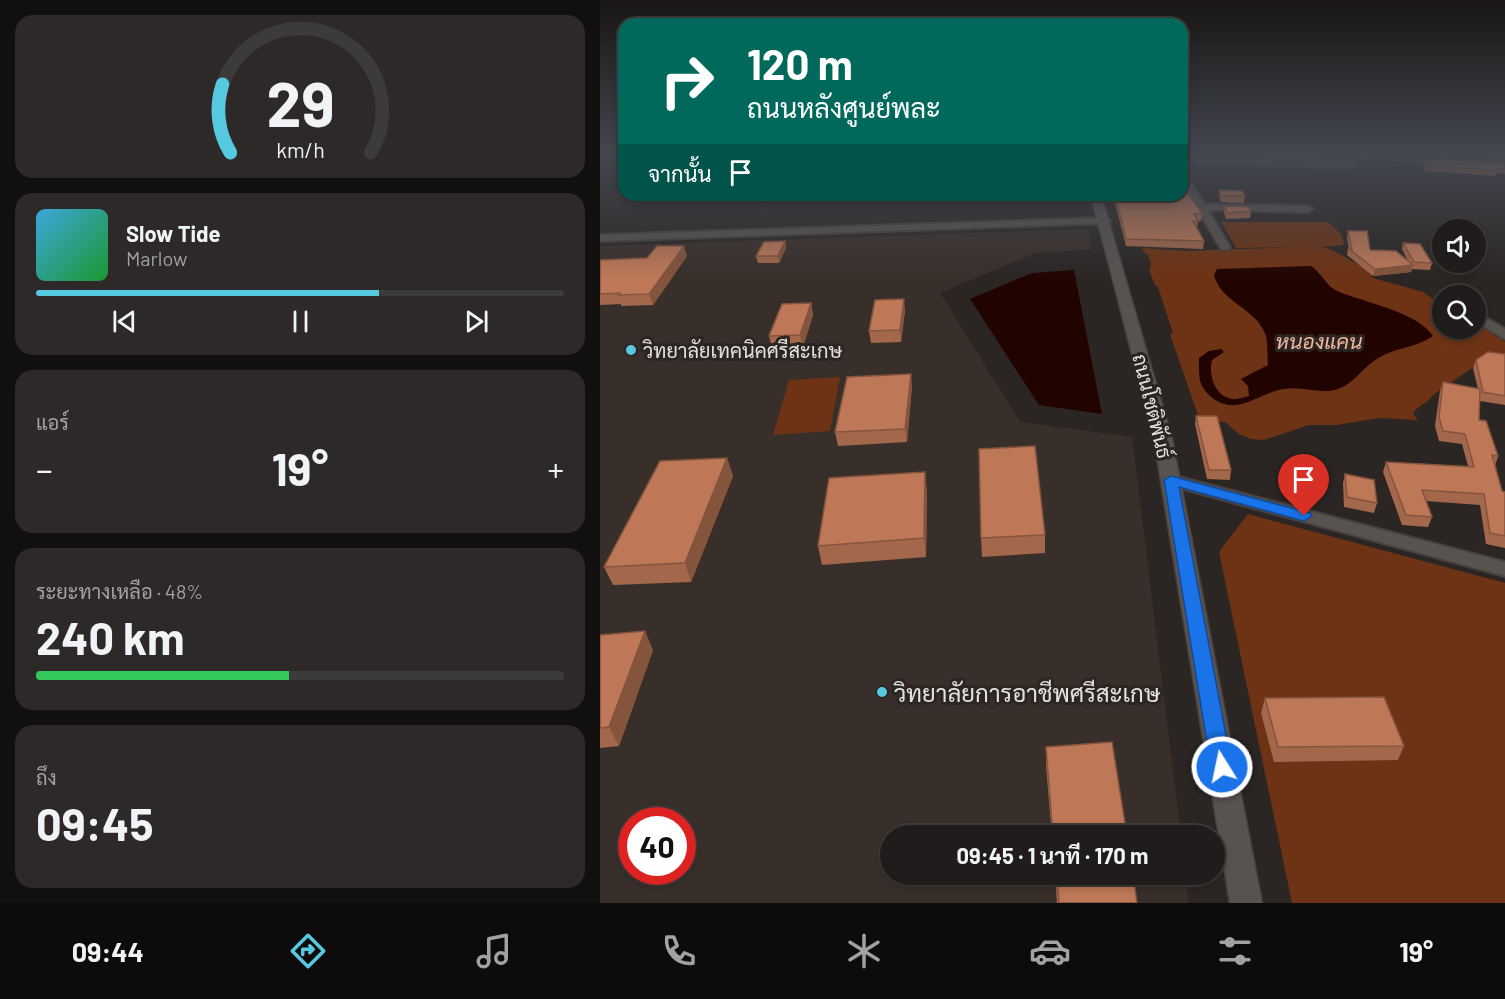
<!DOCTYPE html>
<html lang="th">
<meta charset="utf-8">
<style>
:root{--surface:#201c1b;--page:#2d2928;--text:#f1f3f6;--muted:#a2a1a3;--line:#3d3a3a;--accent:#56c9e1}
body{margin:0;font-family:Barlow,Sarabun,sans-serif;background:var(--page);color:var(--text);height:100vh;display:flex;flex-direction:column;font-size:22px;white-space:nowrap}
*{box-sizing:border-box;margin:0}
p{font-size:20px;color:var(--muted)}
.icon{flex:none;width:33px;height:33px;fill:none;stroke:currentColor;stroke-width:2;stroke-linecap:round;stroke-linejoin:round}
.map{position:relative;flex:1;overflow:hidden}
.panel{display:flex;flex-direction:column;gap:15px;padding:15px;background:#120f0f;width:600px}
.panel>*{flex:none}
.banner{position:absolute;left:18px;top:18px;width:570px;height:183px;border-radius:18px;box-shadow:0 3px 9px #0003,0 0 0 2px var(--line);background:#00695c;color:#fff;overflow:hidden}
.tools{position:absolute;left:832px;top:219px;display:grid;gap:12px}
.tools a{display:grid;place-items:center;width:54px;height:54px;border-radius:50%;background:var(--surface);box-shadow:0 3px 9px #0003,0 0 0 2px var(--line);font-size:30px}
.speed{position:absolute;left:18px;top:807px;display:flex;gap:12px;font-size:30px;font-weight:700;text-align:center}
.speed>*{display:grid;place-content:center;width:78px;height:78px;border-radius:50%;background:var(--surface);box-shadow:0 3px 9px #0003,0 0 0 2px var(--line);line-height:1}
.speed .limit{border:9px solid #d22;background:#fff;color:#111}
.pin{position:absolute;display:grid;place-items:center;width:51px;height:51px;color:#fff;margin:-62px -26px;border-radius:50% 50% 50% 0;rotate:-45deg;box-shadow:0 0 6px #0007}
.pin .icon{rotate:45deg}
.me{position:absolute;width:66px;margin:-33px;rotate:350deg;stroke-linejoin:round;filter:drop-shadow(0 0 4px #0008)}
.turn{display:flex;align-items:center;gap:21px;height:126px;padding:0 30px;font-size:27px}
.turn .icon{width:78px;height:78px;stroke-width:2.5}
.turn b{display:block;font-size:42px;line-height:51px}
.then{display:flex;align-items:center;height:57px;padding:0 30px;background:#0003;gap:12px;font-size:22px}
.big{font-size:45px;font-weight:700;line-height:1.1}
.panel .tile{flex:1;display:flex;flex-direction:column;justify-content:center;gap:9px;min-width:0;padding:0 21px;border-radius:18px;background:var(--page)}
.panel .dial{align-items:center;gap:0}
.dial svg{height:156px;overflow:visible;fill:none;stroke:var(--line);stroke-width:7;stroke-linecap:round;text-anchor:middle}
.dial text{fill:var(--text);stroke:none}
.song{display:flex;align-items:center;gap:18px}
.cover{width:72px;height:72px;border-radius:9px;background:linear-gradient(135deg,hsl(200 70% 55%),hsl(130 70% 35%))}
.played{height:6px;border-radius:3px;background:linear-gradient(90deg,var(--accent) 65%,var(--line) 65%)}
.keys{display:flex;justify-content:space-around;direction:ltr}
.heat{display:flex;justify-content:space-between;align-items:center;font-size:33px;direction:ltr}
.charge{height:9px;border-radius:4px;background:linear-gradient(90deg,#34c759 48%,var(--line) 0)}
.trip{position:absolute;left:280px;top:825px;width:345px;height:60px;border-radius:30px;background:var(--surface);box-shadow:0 3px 9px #0003,0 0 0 2px var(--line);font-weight:700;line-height:60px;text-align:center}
.menu{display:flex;height:96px;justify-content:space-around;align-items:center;background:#0d0b0b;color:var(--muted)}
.menu .icon{width:42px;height:42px}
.menu .active{color:var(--accent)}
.menu b{font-size:27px;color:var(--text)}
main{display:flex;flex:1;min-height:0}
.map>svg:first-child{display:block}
.built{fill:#392f2a;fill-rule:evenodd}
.green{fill:#6e3314}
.water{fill:#210300}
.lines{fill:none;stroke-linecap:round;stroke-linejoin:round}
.minor-casing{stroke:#46413f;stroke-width:4}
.tertiary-casing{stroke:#46413f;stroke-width:3}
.minor{fill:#595350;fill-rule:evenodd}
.tertiary{fill:#595350;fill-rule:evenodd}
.wall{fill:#a3674b}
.shaded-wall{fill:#85543d}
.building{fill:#be7857;stroke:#85543d;stroke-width:1.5}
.route{fill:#1a73e8;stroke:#114b97;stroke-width:1.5}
.poi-dot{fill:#56c9e1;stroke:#2b2624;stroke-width:2}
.labels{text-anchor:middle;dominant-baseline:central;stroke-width:6;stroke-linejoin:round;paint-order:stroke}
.poi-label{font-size:20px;fill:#e3e0de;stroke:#2b2624;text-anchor:start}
.street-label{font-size:20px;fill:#e3e0de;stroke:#2b2624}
.water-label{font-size:21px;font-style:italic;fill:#f2b89d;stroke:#2b2624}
.near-poi-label{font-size:24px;fill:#e3e0de;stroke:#2b2624;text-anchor:start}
</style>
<main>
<section class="panel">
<div class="tile dial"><svg viewBox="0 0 100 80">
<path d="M14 69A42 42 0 1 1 86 69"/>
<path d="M14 69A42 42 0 0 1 10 34" stroke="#56c9e1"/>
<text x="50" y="56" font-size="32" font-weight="700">29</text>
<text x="50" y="72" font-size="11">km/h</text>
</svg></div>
<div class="tile">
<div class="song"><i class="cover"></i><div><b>Slow Tide</b><p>Marlow</p></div></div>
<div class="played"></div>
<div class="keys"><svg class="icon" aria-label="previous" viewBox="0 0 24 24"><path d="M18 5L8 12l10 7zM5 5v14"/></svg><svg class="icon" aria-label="pause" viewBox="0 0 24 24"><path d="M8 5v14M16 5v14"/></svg><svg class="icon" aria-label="next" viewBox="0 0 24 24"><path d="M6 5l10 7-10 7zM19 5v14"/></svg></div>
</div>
<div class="tile"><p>แอร์</p>
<div class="heat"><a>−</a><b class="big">19°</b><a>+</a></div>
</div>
<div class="tile"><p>ระยะทางเหลือ · 48%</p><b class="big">240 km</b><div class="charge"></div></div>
<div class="tile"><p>ถึง</p><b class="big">09:45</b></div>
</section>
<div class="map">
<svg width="905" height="903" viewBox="0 0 905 903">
<rect width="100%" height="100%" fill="#2b2624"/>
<path class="built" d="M489,229L491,249L435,253L340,293L420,422L532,437L581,835L291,836V874L585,875L589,903H0V246ZM32,820H82V872H32Z"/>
<path class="green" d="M621,222H728L742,235L744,245L722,247L732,250L772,272L771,276L773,278L823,292L843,306V328H876V323L905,342V355H891L833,395C828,404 817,405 813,414L818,420L779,418L737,425H709L664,440L651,439L639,434L625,422L600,421L570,334L573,333L558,287L555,285L549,270L551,264L548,255L542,251L544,248L586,251L698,247L636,248Z
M240,377L230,431L173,435L189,380Z
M648,514L905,583V903H692L619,552Z"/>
<path class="water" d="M711,266C720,271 726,286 737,291C765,303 816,311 833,336C814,349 793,347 774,361C762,369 753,384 738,389C721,395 701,386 684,389C667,391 652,403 636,405C622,407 608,397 602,386C598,378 599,366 599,358L609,351L621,349L624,352L612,360C608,375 615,398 634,399C638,399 645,397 649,396L648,386L641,379L668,365C667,355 668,344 666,336C657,308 621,303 614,275L617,269Z
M474,270L502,414L439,405L370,299L432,273Z"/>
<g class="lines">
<defs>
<path id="minor" d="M751,153L905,160V166L758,157L755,165L751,168L582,162V156L748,162Z
M582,172L585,173L604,204L708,206L713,209L708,212L608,210L630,247L629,249H621L582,183Z
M505,218L510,221L509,223L0,241V235Z
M844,291L851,296H843V299L838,295Z
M876,312L905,329V339L876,322Z
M571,475L905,562V576L565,484L562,480L565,476Z"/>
<path id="tertiary" d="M491,195H501L572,439L662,903H630L554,439Z"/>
</defs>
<use href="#minor" class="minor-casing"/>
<use href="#tertiary" class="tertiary-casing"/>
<use href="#minor" class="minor"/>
<use href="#tertiary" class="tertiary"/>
</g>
<path class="wall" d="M582,153H721L720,159L582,154Z
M809,153H905V158Z
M825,158L905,163V174L896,173V176L825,171L823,163Z
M619,190L645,196L644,203L621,202L619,196Z
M513,195H582L602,213L601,221H598L597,228L604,241L603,249L526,246Z
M625,206L651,211L650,218L626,219L624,213Z
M748,231L770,250L808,261L802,249L803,243L832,263L830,270L812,269L811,272L773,276L747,255L748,248L749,249L747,238Z
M185,241L186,248L179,263H158L156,256Z
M87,256L53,305L21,306V304L0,305V260Z
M211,303L213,315L203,347L172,348L169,336Z
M305,310L301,342L271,343L269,331Z
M905,354V405L880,401V398L879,420L898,456L895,466L902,491L905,492V548L886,544L880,505L826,501L832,517L828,527L802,525L783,472L786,462L868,466L862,444L839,441L835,426L840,391L843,382L878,389L873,368L876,360Z
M312,386L307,442L238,446L235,432Z
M596,416L631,470L630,480L607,479L595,424Z
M127,458L133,476L91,582L13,585L4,567Z
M745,474L777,503L774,513L744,507L743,483Z
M327,490L326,557L222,565L218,546Z
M445,535V553L382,557L381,538Z
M0,635L53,650L19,746L0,748Z
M665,698L804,746L798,760L674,762L661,713Z
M446,747L527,836H452L446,766Z
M455,874H533L537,903H457Z"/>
<path class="shaded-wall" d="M185,241L186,248L179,263L178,256Z
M84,246L87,256L53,305L49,294Z
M813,265L811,272L773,276L775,269Z
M304,299L305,310L301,342L300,330Z
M211,303L213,315L203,347L200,335Z
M311,374L312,386L307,442L305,429Z
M127,458L133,476L91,582L85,563Z
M325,472L327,490L326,557L324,538Z
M45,631L53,650L19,746L9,727Z"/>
<path class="building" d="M825,158L905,163V169L896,168L897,171L826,165Z
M582,186L602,213L594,214L598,221H593L604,241L526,239L515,195H582Z
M619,190L642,191L645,196H621Z
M625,206L649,207L651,211L627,213Z
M748,231H767L770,250L796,251L813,265L775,269L748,248L752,249Z
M185,241L178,256H156L164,242Z
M803,243L820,244L832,263L814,262Z
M57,246H84L49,294L18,295L20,293L0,294V260L47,258Z
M304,299L300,330L269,331L275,300Z
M211,303L200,335L169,336L182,304Z
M888,352L905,354V396L883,392L876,360Z
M311,374L305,429L235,432L247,377Z
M843,382L880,389L879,420L886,421L898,456L892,455L902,491L905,492V536L890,533L884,494L822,490L832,517L806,515L786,462L874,467L865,434L843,431L839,417Z
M596,416H617L631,470H609Z
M435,446L445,535L381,538L379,449Z
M127,458L85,563L4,567L60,461Z
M325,472L324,538L218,546L229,478Z
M745,474L774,480L777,503L747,497Z
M45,631L9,727L0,728V635Z
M784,697L804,746L678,747L665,698Z
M512,742L527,836H453L446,747Z
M457,874H533L537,903H459Z"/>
<linearGradient id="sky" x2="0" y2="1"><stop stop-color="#181514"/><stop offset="0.55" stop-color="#444750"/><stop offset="1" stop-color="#444750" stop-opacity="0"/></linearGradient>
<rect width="905" height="279" fill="url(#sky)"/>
<path class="route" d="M571,476L710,513L712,516L704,521L579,487L632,767L629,773L622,776L614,773L611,767L564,480Z"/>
<g class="poi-dot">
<circle cx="31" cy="350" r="6"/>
<circle cx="282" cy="692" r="6"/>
</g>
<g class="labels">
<g class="poi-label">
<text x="43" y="350">วิทยาลัยเทคนิคศรีสะเกษ</text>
</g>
<g class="street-label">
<text transform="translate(553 406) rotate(76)">ถนนโชติพันธ์</text>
</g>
<g class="water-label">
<text x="719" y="340">หนองแคน</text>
</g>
<g class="near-poi-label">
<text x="294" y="692">วิทยาลัยการอาชีพศรีสะเกษ</text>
</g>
</g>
</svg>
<div class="tools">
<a><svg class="icon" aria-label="sound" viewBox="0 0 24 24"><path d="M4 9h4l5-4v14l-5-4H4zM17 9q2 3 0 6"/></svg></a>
<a><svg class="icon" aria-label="search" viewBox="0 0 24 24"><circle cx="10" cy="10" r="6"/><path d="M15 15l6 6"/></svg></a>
</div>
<div class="speed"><div class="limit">40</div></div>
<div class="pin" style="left:704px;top:516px;background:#d93025"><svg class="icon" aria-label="arrive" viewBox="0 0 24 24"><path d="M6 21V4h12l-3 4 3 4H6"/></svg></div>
<svg class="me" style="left:622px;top:767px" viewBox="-20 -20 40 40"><circle r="17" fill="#1a73e8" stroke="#fff" stroke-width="3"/><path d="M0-11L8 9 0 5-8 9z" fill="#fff"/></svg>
<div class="trip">09:45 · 1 นาที · 170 m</div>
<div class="banner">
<div class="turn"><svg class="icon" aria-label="right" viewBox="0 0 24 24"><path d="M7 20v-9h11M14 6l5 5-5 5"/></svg><div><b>120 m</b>ถนนหลังศูนย์พละ</div></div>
<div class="then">จากนั้น<svg class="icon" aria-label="arrive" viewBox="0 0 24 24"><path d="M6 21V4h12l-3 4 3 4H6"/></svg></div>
</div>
</div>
</main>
<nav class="menu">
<b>09:44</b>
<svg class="icon active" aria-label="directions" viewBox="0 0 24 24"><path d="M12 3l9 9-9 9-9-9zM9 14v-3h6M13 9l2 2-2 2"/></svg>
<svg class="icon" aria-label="music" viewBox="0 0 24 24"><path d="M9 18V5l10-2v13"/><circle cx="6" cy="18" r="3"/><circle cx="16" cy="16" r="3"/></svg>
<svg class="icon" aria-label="phone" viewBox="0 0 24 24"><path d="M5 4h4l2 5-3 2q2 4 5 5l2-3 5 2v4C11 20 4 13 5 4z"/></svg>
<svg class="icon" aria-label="climate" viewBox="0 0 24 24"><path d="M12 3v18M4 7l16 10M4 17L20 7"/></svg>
<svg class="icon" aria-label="car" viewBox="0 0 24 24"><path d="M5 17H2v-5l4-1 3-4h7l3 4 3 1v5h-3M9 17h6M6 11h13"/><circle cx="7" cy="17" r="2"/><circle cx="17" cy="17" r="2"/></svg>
<svg class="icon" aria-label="filters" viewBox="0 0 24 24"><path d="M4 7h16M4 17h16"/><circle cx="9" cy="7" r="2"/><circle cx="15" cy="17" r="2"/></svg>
<b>19°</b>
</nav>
